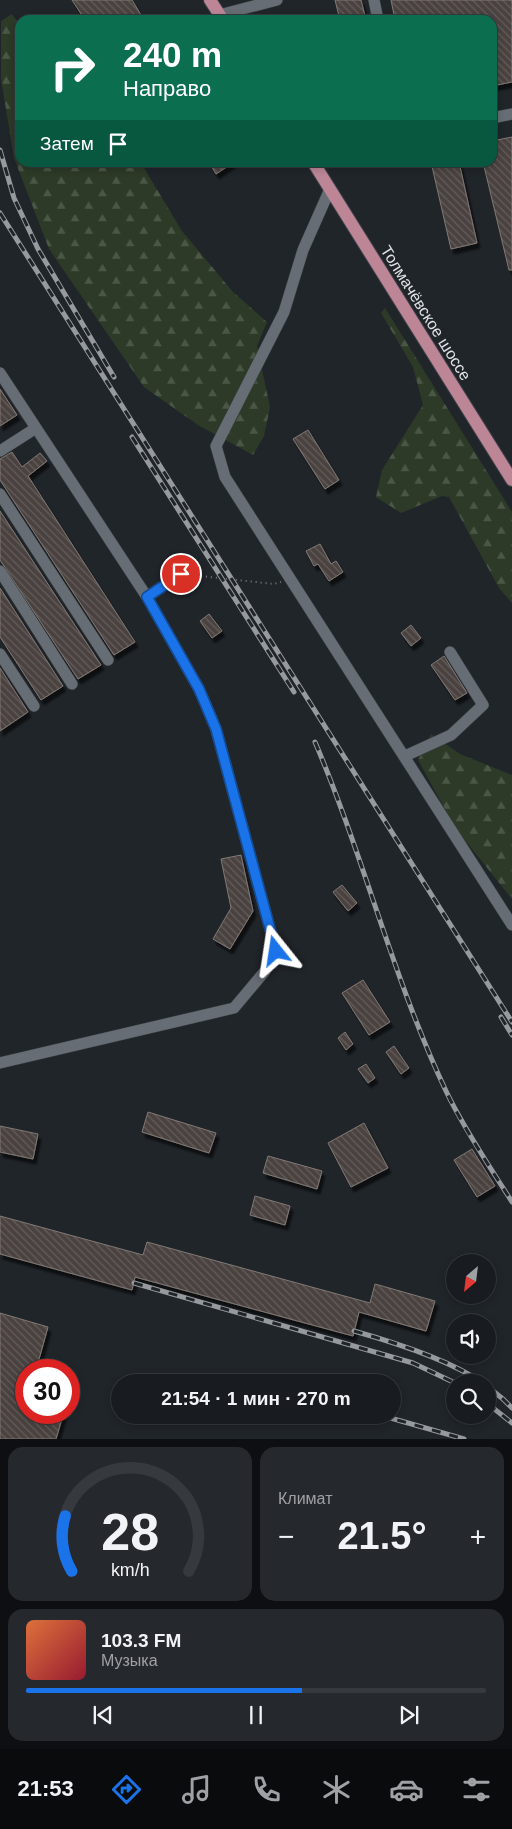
<!DOCTYPE html>
<html lang="ru">
<meta charset="utf-8">
<style>
:root{--surface:#181c20;--page:#25292d;--text:#f1f3f6;--muted:#9fa1a5;--line:#363a3e;--accent:#1a73e8}
body{margin:0;font-family:Arial,sans-serif;background:var(--page);color:var(--text);height:100vh;display:flex;flex-direction:column;font-size:19px;white-space:nowrap}
*{box-sizing:border-box;margin:0}
p{font-size:16px;color:var(--muted)}
.icon{flex:none;width:28px;height:28px;fill:none;stroke:currentColor;stroke-width:2;stroke-linecap:round;stroke-linejoin:round}
.map{position:relative;height:1439px;overflow:hidden}
.details{display:flex;flex-direction:column;gap:8px;padding:8px;background:#0d0f12;flex:1}
.details>*{flex:none}
.top-card{position:absolute;left:15px;top:15px;width:482px;height:152px;border-radius:15px;box-shadow:0 2px 8px #0003,0 0 0 1px var(--line);background:#0b6e4f;color:#fff;overflow:hidden}
.needle{width:32px;rotate:208deg}
.fabs{position:absolute;left:446px;top:1254px;display:grid;gap:10px}
.fabs a{display:grid;place-items:center;width:50px;height:50px;border-radius:50%;background:var(--surface);box-shadow:0 2px 8px #0003,0 0 0 1px var(--line);font-size:25px}
.speed{position:absolute;left:15px;top:1359px;display:flex;gap:10px;font-size:25px;font-weight:700;text-align:center}
.speed>*{display:grid;place-content:center;width:65px;height:65px;border-radius:50%;background:var(--surface);box-shadow:0 2px 8px #0003,0 0 0 1px var(--line);line-height:1}
.speed .limit{border:8px solid #d22;background:#fff;color:#111}
.pin{position:absolute;display:grid;place-items:center;width:42px;height:42px;color:#fff;margin:-21px;border:2px solid #fff;border-radius:50%;box-shadow:0 1px 5px #0007}
.me{position:absolute;width:55px;margin:-28px;rotate:345deg;stroke-linejoin:round;filter:drop-shadow(0 0 4px #0008)}
.turn{display:flex;align-items:center;gap:18px;height:105px;padding:0 25px;font-size:22px}
.turn .icon{width:65px;height:65px;stroke-width:2.5}
.turn b{display:block;font-size:35px;line-height:42px}
.then{display:flex;align-items:center;height:48px;padding:0 25px;background:#0003;gap:10px;font-size:19px}
.big{font-size:38px;font-weight:800;line-height:1.1}
.details .tile{flex:1;display:flex;flex-direction:column;justify-content:center;gap:8px;min-width:0;padding:0 18px;border-radius:15px;background:var(--page)}
.details .dial{align-items:center;gap:0}
.dial svg{height:130px;overflow:visible;fill:none;stroke:var(--line);stroke-width:7;stroke-linecap:round;text-anchor:middle}
.dial text{fill:var(--text);stroke:none}
.song{display:flex;align-items:center;gap:15px}
.cover{width:60px;height:60px;border-radius:8px;background:linear-gradient(135deg,hsl(20 70% 55%),hsl(350 70% 35%))}
.played{height:5px;border-radius:2px;background:linear-gradient(90deg,var(--accent) 60%,var(--line) 60%)}
.keys{display:flex;justify-content:space-around;direction:ltr}
.heat{display:flex;justify-content:space-between;align-items:center;font-size:28px;direction:ltr}
.details .tiles{flex:1;display:grid;gap:8px;grid-template-columns:1fr 1fr}
.tile:last-child{grid-column:span 2}
.trip{position:absolute;left:111px;top:1374px;width:290px;height:50px;border-radius:25px;background:var(--surface);box-shadow:0 2px 8px #0003,0 0 0 1px var(--line);font-weight:800;line-height:50px;text-align:center}
.dock{display:flex;height:80px;justify-content:space-around;align-items:center;background:#0a0b0d;color:var(--muted)}
.dock .icon{width:35px;height:35px}
.dock .selected{color:var(--accent)}
.dock b{font-size:22px;color:var(--text)}
.map>svg:first-child{display:block}
.forest{fill:url(#forest-firs)}
.building{fill:url(#building-back-hatch);stroke:#827975;filter:url(#shadow)}
.lines{fill:none;stroke-linecap:round;stroke-linejoin:round}
.minor-casing{stroke:#3d4146;stroke-width:12}
.major-casing{stroke:#3d4146;stroke-width:14}
.path{stroke:#797d81;stroke-width:2;stroke-dasharray:1 4;stroke-linecap:butt}
.minor{stroke:#676d74;stroke-width:11}
.major{stroke:#bc8697;stroke-width:12}
.rail-casing{stroke:#969a9e;stroke-width:5}
.rail{stroke:#20252a;stroke-width:3;stroke-dasharray:9;stroke-linecap:butt}
.route-casing{stroke:#114b97;stroke-width:12}
.route{stroke:#1a73e8;stroke-width:9}
.labels{text-anchor:middle;dominant-baseline:central;stroke-width:5;stroke-linejoin:round;paint-order:stroke}
.street-label{font-size:16px;fill:#e0e3e7;stroke:#20252a}
</style>
<div class="map">
<svg width="512" height="1439" viewBox="0 0 512 1439">
<defs>
<pattern id="forest-firs" width="22" height="20" patternUnits="userSpaceOnUse" patternTransform="scale(1.25)"><rect width="22" height="20" fill="#2c3a27"/><path d="M5 1l3.5 6h-7zM16 11l3.5 6h-7z" fill="#4a5646"/></pattern>
<pattern id="building-back-hatch" width="6" height="6" patternUnits="userSpaceOnUse" patternTransform="scale(1.25)"><rect width="6" height="6" fill="#4a423f"/><path d="M-1 5l2 2M0 0l6 6M5-1l2 2" fill="none" stroke="#645d5b"/></pattern>
<filter id="shadow"><feDropShadow dx="3" dy="5" stdDeviation="1" flood-color="#0009"/></filter>
</defs>
<rect width="100%" height="100%" fill="#20252a"/>
<path class="forest" d="M12,14L20,26V162L141,163L182,231L233,292L267,322L257,346L270,407L264,436L253,455L198,425L144,387L49,249L14,158L1,79V21Z
M385,308L512,512V603L499,588L449,497L442,496L401,513L376,497L382,470L423,405L413,367L381,313Z
M431,734L460,754L512,775V899L456,829L418,760Z"/>
<path class="building" d="M72,0H132L144,20H85Z
M335,0H361L366,20H340Z
M391,0H512V82L492,86V20H395Z
M512,137V270H509L483,162H492V141Z
M209,162H234L216,174Z
M431,162H459L477,243L451,249Z
M0,389L17,415L0,426Z
M308,430L339,480L325,489L293,439Z
M12,452L22,467L40,453L47,461L28,476L135,642L114,655L0,480V459Z
M0,511L101,665L78,679L0,560Z
M320,544L331,564L336,561L343,572L329,581L318,564L314,566L306,551Z
M0,588L63,686L41,700L0,637Z
M209,614L222,631L212,638L200,621Z
M411,625L421,638L411,646L401,633Z
M444,656L467,693L455,700L431,665Z
M0,668L28,712L0,731Z
M241,855L253,911L230,949L213,939L231,908L221,859Z
M342,885L357,903L348,911L333,892Z
M363,980L390,1022L369,1035L342,993Z
M345,1032L353,1044L346,1050L338,1038Z
M394,1046L409,1068L401,1074L386,1052Z
M366,1064L375,1078L368,1083L358,1069Z
M148,1112L216,1133L209,1153L142,1132Z
M364,1123L388,1168L351,1187L328,1143Z
M0,1126L38,1134L33,1159L0,1152Z
M472,1149L495,1186L477,1197L454,1160Z
M268,1156L322,1171L317,1189L263,1173Z
M255,1196L290,1206L285,1225L250,1215Z
M0,1216L143,1255L147,1242L370,1303L375,1284L435,1301L426,1331L359,1312L353,1336L135,1277L132,1290L0,1254Z
M0,1313L48,1327L36,1370H26V1412H64L56,1439H0Z"/>
<g class="lines">
<defs>
<path id="minor" d="M374,0L378,20
M219,15L277,0
M492,118L512,114
M330,189L303,250L284,312L216,446L225,477L512,925
M0,373L147,597L199,689L216,729L276,951L265,971L234,1008L0,1063
M0,451L36,428
M0,494L108,660
M0,571L72,684
M147,597L181,574
M0,654L34,706
M405,756L451,735L483,705L450,652"/>
<path id="major" d="M210,0L223,20
M313,162L512,480"/>
</defs>
<use href="#minor" class="minor-casing"/>
<use href="#major" class="major-casing"/>
<path class="path" d="M191,575L274,584L281,582"/>
<use href="#minor" class="minor"/>
<use href="#major" class="major"/>
<defs>
<path id="rail" d="M0,150L14,198L38,249L114,377
M0,213L512,1022
M132,437L294,692
M315,742C364,857 393,979 446,1091C464,1129 490,1167 512,1202
M501,1017L512,1035
M134,1283L413,1363L455,1383
M354,1331C393,1342 448,1359 481,1382
M488,1387L503,1399L512,1408
M488,1404L512,1423
M380,1415L464,1439"/>
</defs>
<use href="#rail" class="rail-casing"/>
<use href="#rail" class="rail"/>
</g>
<g class="lines">
<defs>
<path id="route" d="M181,574L147,597L199,689L216,729L276,951"/>
</defs>
<use href="#route" class="route-casing"/>
<use href="#route" class="route"/>
</g>
<g class="labels">
<g class="street-label">
<text transform="translate(426 313) rotate(58)">Толмачёвское шоссе</text>
</g>
</g>
</svg>
<div class="fabs">
<a><svg class="needle" viewBox="-14 -14 28 28"><path d="M0-13l5 13h-10z" fill="#e53935"/><path d="M0 13l5-13h-10z" fill="#9fa1a5"/></svg></a>
<a><svg class="icon" aria-label="sound" viewBox="0 0 24 24"><path d="M4 9h4l5-4v14l-5-4H4zM17 9q2 3 0 6"/></svg></a>
<a><svg class="icon" aria-label="search" viewBox="0 0 24 24"><circle cx="10" cy="10" r="6"/><path d="M15 15l6 6"/></svg></a>
</div>
<div class="speed"><div class="limit">30</div></div>
<div class="pin" style="left:181px;top:574px;background:#d93025"><svg class="icon" aria-label="arrive" viewBox="0 0 24 24"><path d="M6 21V4h12l-3 4 3 4H6"/></svg></div>
<svg class="me" style="left:276px;top:951px" viewBox="-20 -20 40 40"><path d="M0-17L14 15 0 8-14 15z" fill="#1a73e8" stroke="#fff" stroke-width="4"/></svg>
<div class="trip">21:54 · 1 мин · 270 m</div>
<div class="top-card">
<div class="turn"><svg class="icon" aria-label="right" viewBox="0 0 24 24"><path d="M7 20v-9h11M14 6l5 5-5 5"/></svg><div><b>240 m</b>Направо</div></div>
<div class="then">Затем<svg class="icon" aria-label="arrive" viewBox="0 0 24 24"><path d="M6 21V4h12l-3 4 3 4H6"/></svg></div>
</div>
</div>
<section class="details">
<div class="tiles">
<div class="tile dial"><svg viewBox="0 0 100 80">
<path d="M14 69A42 42 0 1 1 86 69"/>
<path d="M14 69A42 42 0 0 1 10 35" stroke="#1a73e8"/>
<text x="50" y="56" font-size="32" font-weight="700">28</text>
<text x="50" y="72" font-size="11">km/h</text>
</svg></div>
<div class="tile"><p>Климат</p>
<div class="heat"><a>−</a><b class="big">21.5°</b><a>+</a></div>
</div>
<div class="tile">
<div class="song"><i class="cover"></i><div><b>103.3 FM</b><p>Музыка</p></div></div>
<div class="played"></div>
<div class="keys"><svg class="icon" aria-label="previous" viewBox="0 0 24 24"><path d="M18 5L8 12l10 7zM5 5v14"/></svg><svg class="icon" aria-label="pause" viewBox="0 0 24 24"><path d="M8 5v14M16 5v14"/></svg><svg class="icon" aria-label="next" viewBox="0 0 24 24"><path d="M6 5l10 7-10 7zM19 5v14"/></svg></div>
</div>
</div>
</section>
<nav class="dock">
<b>21:53</b>
<svg class="icon selected" aria-label="directions" viewBox="0 0 24 24"><path d="M12 3l9 9-9 9-9-9zM9 14v-3h6M13 9l2 2-2 2"/></svg>
<svg class="icon" aria-label="music" viewBox="0 0 24 24"><path d="M9 18V5l10-2v13"/><circle cx="6" cy="18" r="3"/><circle cx="16" cy="16" r="3"/></svg>
<svg class="icon" aria-label="phone" viewBox="0 0 24 24"><path d="M5 4h4l2 5-3 2q2 4 5 5l2-3 5 2v4C11 20 4 13 5 4z"/></svg>
<svg class="icon" aria-label="climate" viewBox="0 0 24 24"><path d="M12 3v18M4 7l16 10M4 17L20 7"/></svg>
<svg class="icon" aria-label="car" viewBox="0 0 24 24"><path d="M5 17H2v-5l4-1 3-4h7l3 4 3 1v5h-3M9 17h6M6 11h13"/><circle cx="7" cy="17" r="2"/><circle cx="17" cy="17" r="2"/></svg>
<svg class="icon" aria-label="filters" viewBox="0 0 24 24"><path d="M4 7h16M4 17h16"/><circle cx="9" cy="7" r="2"/><circle cx="15" cy="17" r="2"/></svg>
</nav>
